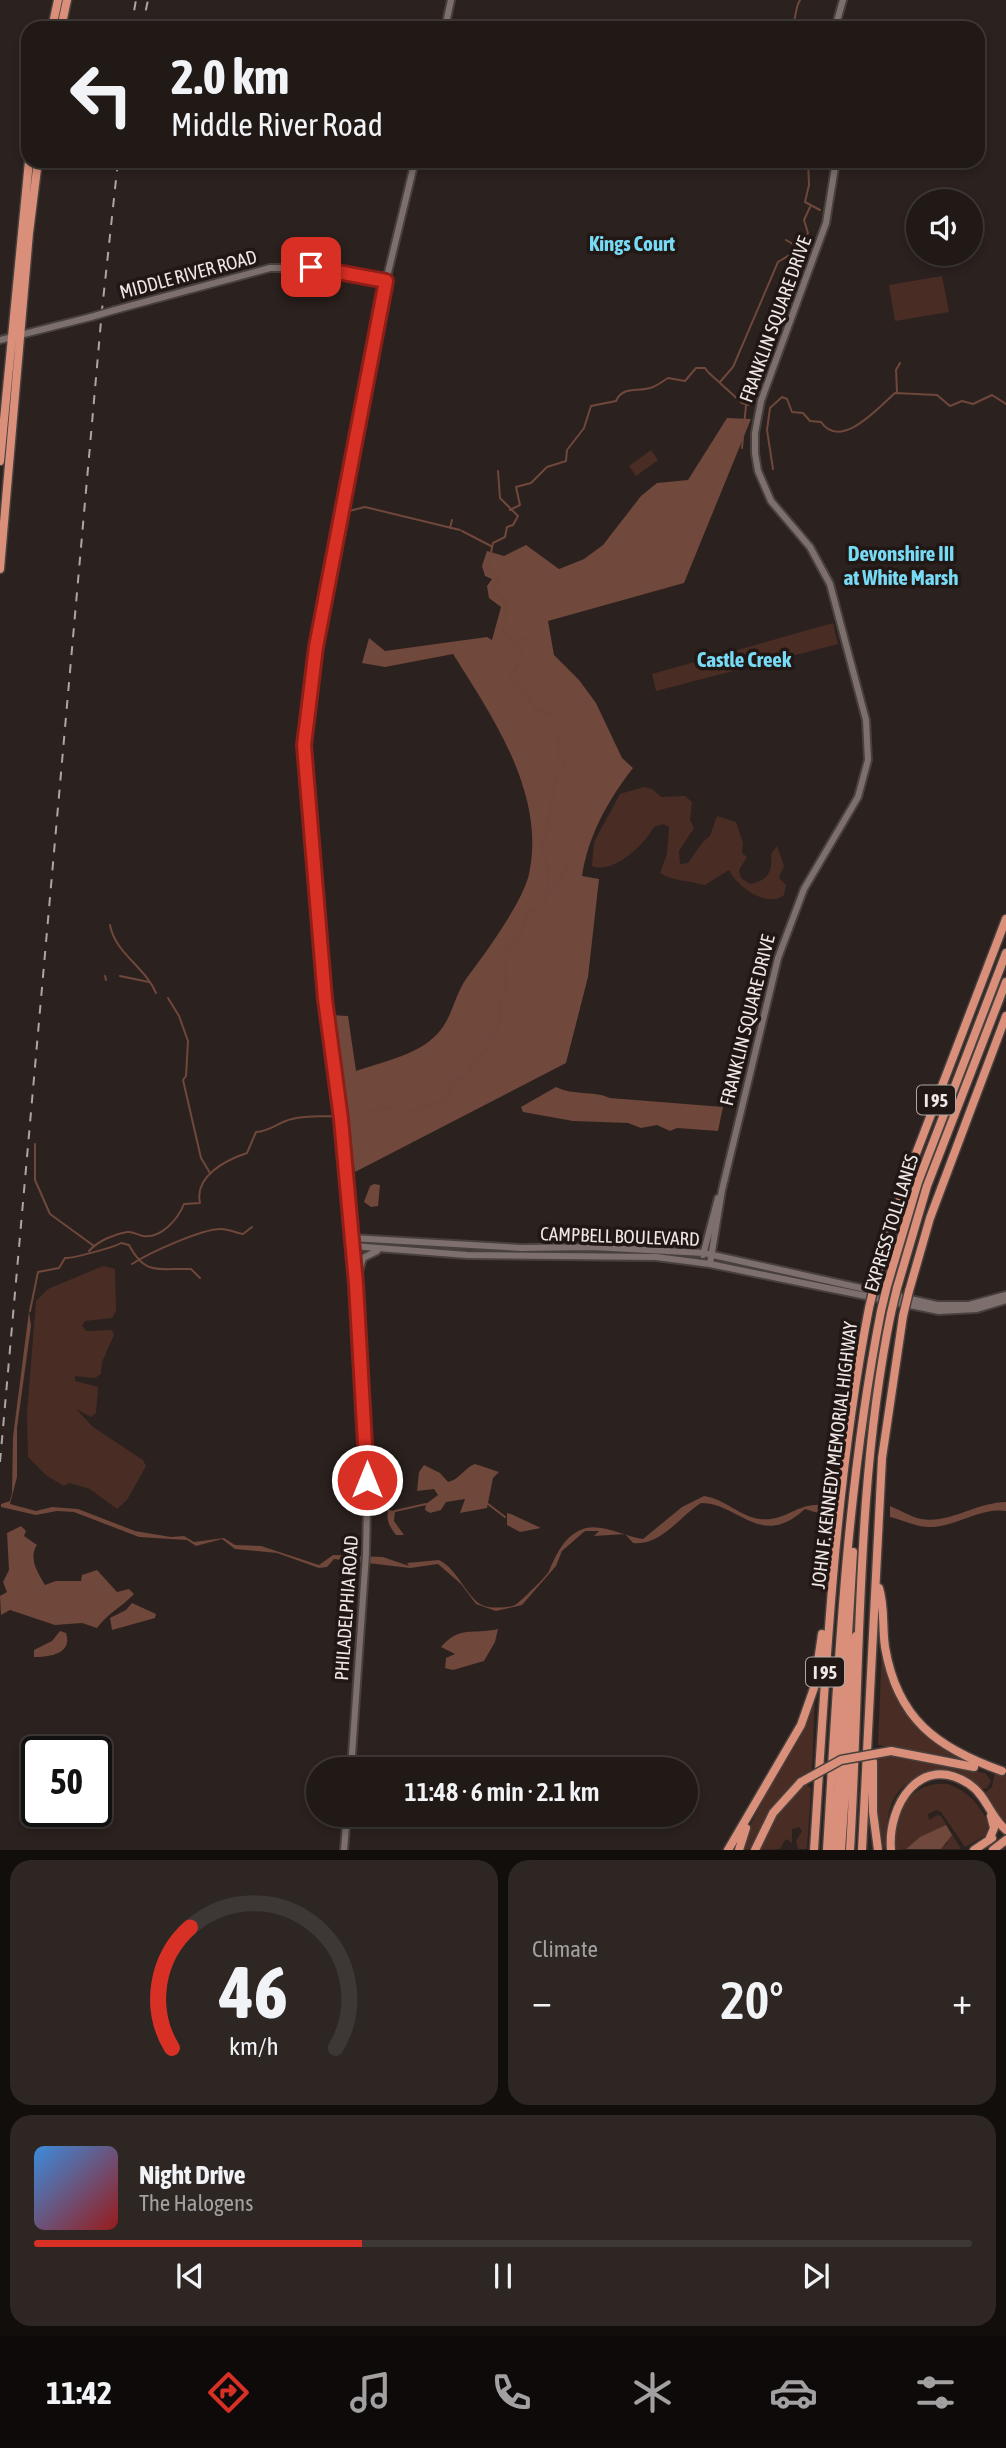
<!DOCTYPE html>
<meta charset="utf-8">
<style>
:root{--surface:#201916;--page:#2d2623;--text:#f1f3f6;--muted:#a2a0a1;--line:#3d3835;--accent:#d93025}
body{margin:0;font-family:"Asap Condensed",sans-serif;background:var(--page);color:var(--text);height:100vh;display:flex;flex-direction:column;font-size:26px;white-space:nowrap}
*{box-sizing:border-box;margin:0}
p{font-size:23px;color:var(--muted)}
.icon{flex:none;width:38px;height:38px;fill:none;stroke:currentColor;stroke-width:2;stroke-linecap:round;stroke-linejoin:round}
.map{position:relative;height:1850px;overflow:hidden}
.details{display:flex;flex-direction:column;gap:10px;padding:10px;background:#120e0c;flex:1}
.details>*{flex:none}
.guide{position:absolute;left:21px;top:21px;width:964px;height:147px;border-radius:21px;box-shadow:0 4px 10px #0003,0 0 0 2px var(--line);background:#201916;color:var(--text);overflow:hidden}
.tools{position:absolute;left:906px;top:189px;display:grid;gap:14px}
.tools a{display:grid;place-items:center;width:77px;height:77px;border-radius:50%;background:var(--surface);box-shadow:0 4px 10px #0003,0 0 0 2px var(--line);font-size:35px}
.speed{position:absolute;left:21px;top:1736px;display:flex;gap:14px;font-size:35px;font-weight:700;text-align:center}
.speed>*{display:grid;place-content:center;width:91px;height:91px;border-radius:50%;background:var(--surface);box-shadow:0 4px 10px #0003,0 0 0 2px var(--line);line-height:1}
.speed .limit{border:4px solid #111;border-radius:10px;background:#fff;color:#111}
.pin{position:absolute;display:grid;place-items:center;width:60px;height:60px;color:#fff;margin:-30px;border-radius:14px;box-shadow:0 4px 10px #0006}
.me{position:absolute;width:77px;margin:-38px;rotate:0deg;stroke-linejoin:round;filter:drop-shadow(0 0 5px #0008)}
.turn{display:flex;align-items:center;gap:24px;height:147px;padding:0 35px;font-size:32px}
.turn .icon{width:91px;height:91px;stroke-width:2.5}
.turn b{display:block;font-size:49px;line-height:60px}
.big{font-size:52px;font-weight:600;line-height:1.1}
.details .widget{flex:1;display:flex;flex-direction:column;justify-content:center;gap:10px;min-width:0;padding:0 24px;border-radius:21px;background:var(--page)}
.details .dial{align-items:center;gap:0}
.dial svg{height:182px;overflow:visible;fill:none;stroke:var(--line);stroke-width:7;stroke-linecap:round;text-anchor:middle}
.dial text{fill:var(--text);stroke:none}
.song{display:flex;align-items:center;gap:21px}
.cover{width:84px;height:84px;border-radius:10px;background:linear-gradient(135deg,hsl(210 70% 55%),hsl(0 70% 35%))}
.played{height:7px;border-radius:4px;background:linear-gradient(90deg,var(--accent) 35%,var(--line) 35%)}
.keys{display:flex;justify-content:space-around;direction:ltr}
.heat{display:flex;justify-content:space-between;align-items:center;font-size:38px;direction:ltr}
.details .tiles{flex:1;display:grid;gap:10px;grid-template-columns:1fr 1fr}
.widget:last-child{grid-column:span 2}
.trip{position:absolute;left:306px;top:1757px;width:392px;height:70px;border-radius:35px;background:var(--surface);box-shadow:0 4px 10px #0003,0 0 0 2px var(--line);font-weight:600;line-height:70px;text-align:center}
.tab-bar{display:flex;height:112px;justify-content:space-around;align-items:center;background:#0d0a09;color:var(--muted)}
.tab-bar .icon{width:49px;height:49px}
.tab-bar .on{color:var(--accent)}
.tab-bar b{font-size:32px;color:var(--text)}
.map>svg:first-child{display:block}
.green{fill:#492d24}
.forest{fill:#70483c}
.water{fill:#6f473b}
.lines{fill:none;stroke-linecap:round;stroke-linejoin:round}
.stream{stroke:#6f473b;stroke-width:2}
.secondary-casing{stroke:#48403d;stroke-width:10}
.highway-casing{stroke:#48403d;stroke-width:11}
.secondary{stroke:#7c6f6c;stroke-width:6}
.highway{stroke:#d98f79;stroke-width:8}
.rail{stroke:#aea6a4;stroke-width:2;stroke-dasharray:9 9;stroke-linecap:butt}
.secondary-bridge-casing{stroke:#48403d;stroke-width:10;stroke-linecap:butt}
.highway-bridge-casing{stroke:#48403d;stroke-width:11;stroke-linecap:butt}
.secondary-bridge{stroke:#7c6f6c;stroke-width:6}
.highway-bridge{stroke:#d98f79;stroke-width:8}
.route-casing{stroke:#8d1f18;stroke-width:18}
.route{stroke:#d93025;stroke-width:12}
.labels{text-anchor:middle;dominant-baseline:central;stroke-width:7;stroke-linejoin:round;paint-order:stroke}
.shield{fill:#211815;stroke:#b0a9a7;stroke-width:2}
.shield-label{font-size:18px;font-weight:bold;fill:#eee7e5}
.street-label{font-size:19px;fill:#eee7e5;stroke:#211815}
.neighbourhood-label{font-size:21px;font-weight:bold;fill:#78dbf6;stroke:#211815}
</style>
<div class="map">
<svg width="1006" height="1850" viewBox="0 0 1006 1850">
<rect width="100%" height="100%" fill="#2b211e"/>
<path class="green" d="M942,276L949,312L895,321L889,285Z
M651,450L658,460L636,476L629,466Z
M833,623L838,644L656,691L652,674Z
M644,787L652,789L661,797L685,796L692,802L690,820L694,828L679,851L680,864L688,863C695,854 701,842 710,836L717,816L736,822L743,843L742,853L747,857L739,870L741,878L750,884C768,881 773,871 771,854L777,846L784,866L779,878L786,885L784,895C768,909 736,886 729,870L705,885C690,881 672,881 660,873L667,854L669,827L663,824L654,827C645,844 613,875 592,866L594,842L620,794Z
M103,1266L115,1269L116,1311L112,1318L85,1321L82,1326L86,1331L112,1330L114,1335L102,1362L101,1374L95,1378L75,1376V1381L98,1387L96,1413L91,1417L76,1409L93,1427L143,1460L146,1466L127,1500L117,1509L90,1489L69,1483L64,1486L47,1476L28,1457L27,1413L36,1301L48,1289Z
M882,1648L918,1726L959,1758L958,1761L878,1745Z
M815,1695L812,1771L767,1818L752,1849L741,1850C759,1795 798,1750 815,1695Z
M888,1755L913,1757L985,1773L991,1781L987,1788L982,1789C976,1788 973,1784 968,1782C907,1765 883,1789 887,1849H884C877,1818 875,1790 878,1756Z
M995,1773L1006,1775V1822L1003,1825L983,1794L992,1787Z
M805,1784L811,1788L807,1849H798L796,1841L802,1831L799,1827L792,1829V1843L786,1839L780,1849L759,1850L777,1813Z
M948,1784C968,1791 980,1805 989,1824L986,1835L965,1847L941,1812L937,1810L928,1814L929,1820L937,1815L941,1816L961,1849H941L948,1842L920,1837L906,1849L895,1850C894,1815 907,1781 948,1784Z"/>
<path class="forest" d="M727,418L751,419L684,583L548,621L554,655L579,680L596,703L622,758L633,768C608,800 588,836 582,876L599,879L588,977L566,1063L355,1172L331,1015L348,1016L356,1071C388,1060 429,1053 446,1022C454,1007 457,992 466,979C484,955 523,902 529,874C546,794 493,718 453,654L385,667L362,663L369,638L385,651L487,637L492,640L501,607L489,598L487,586L492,579L485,576L482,566L487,551L504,556L526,545L559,569L584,559L603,545L641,496L657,483L688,480Z
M946,1825L952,1835L941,1849H906L920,1837Z"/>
<path class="water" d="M556,1087C574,1096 592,1090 610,1098L723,1107L718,1131L677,1128L670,1131L657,1125L641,1128L628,1123L573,1121L523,1112L521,1107Z
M374,1184L380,1185L378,1206L371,1207L364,1202L370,1186Z
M29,1311L31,1326L17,1428V1477L10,1504L36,1511L52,1507L78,1509L135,1531L171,1537L184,1536L194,1542L224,1538L235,1545L261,1546L319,1565L333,1555L383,1557L409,1566L407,1563L439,1560C460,1570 468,1604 488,1607C495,1608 509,1608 515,1605C520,1602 547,1576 549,1571C557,1553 565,1534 586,1528C603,1524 627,1537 643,1539L682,1507L704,1496C725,1499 741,1517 760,1519C786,1522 797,1502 823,1505V1502L826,1514L822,1518L821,1514L805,1509C761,1550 739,1503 701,1503C679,1517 661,1546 633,1543L625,1534L594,1536L599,1531H585L562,1551L556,1566L522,1605L496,1611L476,1604L461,1584L438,1564L410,1568L334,1559L327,1567L319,1568L277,1553L235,1549L222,1539L196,1546L187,1540L139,1537L74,1512L57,1511L36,1515L1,1507V1504L10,1501L12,1493L13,1437Z
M475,1464L499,1472L493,1478L487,1508L460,1513L465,1499L446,1502L441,1510L430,1513L425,1510L426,1504L438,1495L434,1489L417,1491L419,1472L424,1465L440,1473L448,1482C459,1480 464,1468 475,1464Z
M1006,1502V1511C980,1507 958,1526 932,1527C918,1528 903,1520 890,1517V1506C900,1510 911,1517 921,1519C950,1524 977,1502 1006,1502Z
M388,1510L395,1511L394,1521L404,1535H396C390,1527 386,1521 388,1510Z
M507,1513L511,1514L541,1528L520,1532L507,1525Z
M21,1526L26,1531L24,1536L37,1545C28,1558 38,1573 45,1585L56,1581H81L82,1575L97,1570L117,1592L129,1589L134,1594C122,1607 108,1613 97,1628L82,1623L55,1625L10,1610L1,1615L0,1596L7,1592L3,1582L9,1570L7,1533Z
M132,1603L156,1614L155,1618L112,1630L110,1618L126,1610Z
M498,1629L495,1642L484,1661L453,1670L445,1668L446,1658L455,1654L441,1647C460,1625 472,1635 498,1629Z
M60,1631L66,1633C73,1654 49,1657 34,1657V1650L52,1641Z"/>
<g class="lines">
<path class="stream" d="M791,28C797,19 794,10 800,0
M808,161L809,185L805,202L820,210
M786,240L798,247
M795,253L803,257
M709,373L742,403L749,405
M720,382L733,367L778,262L796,251L808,233L804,220L810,207
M897,392L896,370L900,363
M742,448L746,405
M773,469L767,430L770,408L782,397L787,399L792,412L803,413L810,421L821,422C841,451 879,407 895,393L937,395L950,406L962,401L973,404L992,395L1006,404
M338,508V505
M510,510L520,505L516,487L531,483L547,467L566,461L567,450L584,428L591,406L616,401C623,385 639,393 653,387C658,385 663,381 668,378L685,381L696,368H705L708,372
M349,511L365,507L460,530
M450,528L452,520
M462,531L491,546
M490,557L493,543L505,537L507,527L513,525L518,516L500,498L498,471
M514,641L541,635
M548,892L557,886L568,864
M110,925C115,953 145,967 156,993
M105,976L106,980
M120,976L149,982
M168,998L179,1016L188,1041L186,1076L183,1080L201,1158L210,1173
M344,1115L348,1112H365L391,1107L407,1113L447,1100L454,1082L469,1072L471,1062L488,1048V1037L497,1031L501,1014L498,1004L506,993L504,950L522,930L527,913L541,905L546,898L549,872L541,847L550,816L555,779L567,765L556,753L561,744L553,731V717L535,708L522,687L510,678L523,656L518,643L509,639L502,630L508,605L492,589L499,581L495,572L487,569L490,558
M35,1144V1180L50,1214L94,1246
M89,1251C98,1241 114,1234 127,1232C132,1231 138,1235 143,1236C161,1239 178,1219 184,1204L200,1203C194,1176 226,1160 247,1153L256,1132C271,1131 278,1122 292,1119C308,1115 320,1117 335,1116
M132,1264C149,1253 201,1229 221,1229C229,1229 236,1233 243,1234L252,1227
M30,1311L38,1272L59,1268L65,1258C71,1259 115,1247 121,1243L129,1245C145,1276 158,1268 191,1269L200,1278
M488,1504L505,1517
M395,1511L426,1504"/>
<defs>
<path id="secondary" d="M445,28L451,0
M835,28L843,0
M115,310L270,268H326L386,281
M0,340L91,317
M352,1238L521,1248L592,1247L704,1253L937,1305H969L1006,1295
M353,1246L467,1255L656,1257L710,1264L939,1311L977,1309L1006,1300
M703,1255L718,1198
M710,1264L722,1190L778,958L804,889L858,797L868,760L866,720L830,584L810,547L771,501L758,471L755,453V433L761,401L826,223L836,161
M358,1275L363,1258L377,1251
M351,1769L366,1554L368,1457L356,1284L325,999L305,745L316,647L353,443L386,281L415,161
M344,1850L347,1815"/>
<path id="highway" d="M52,28L58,0
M61,28L67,0
M0,461L29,161
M0,569L29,233L38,161
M875,1283L904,1185L1006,919
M887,1286L918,1182L1006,953
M897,1288L927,1186L1006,982
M909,1291L930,1218L1006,1016
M879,1588C885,1607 882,1627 885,1647C897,1719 937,1748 1002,1771
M891,1751L974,1767
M873,1762V1812L878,1850
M989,1840L994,1828L991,1816
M728,1850L801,1725L814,1688L822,1634
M739,1850L746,1828
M755,1850L773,1813L801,1782
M814,1850C826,1669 834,1487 869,1308
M827,1850C838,1670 846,1488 881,1311
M835,1850L853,1552
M841,1850L856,1636
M850,1850C861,1672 855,1487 891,1313
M862,1850L882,1458L903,1316
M891,1850C887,1805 921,1752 969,1784C986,1795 991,1818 1006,1830
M974,1850L992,1838
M993,1850L1006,1840"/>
</defs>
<use href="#secondary" class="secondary-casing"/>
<use href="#highway" class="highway-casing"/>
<use href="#secondary" class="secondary"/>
<use href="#highway" class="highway"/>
<path class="rail" d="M131,28L136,0
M142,28L148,0
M0,1462L102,310L118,161"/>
<defs>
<path id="secondary-bridge" d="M91,317L115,310"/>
<path id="highway-bridge" d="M869,1308L875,1283
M881,1311L887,1286
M891,1313L897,1288
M903,1316L909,1291
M801,1782L841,1760L891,1751"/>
</defs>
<use href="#secondary-bridge" class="secondary-bridge-casing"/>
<use href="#highway-bridge" class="highway-bridge-casing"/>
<use href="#secondary-bridge" class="secondary-bridge"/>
<use href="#highway-bridge" class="highway-bridge"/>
</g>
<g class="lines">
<defs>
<path id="route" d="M311,267L386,281L316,647L304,745L325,999L341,1119L356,1284L367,1480"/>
</defs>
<use href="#route" class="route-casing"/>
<use href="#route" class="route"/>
</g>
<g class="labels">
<g class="shield">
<rect x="917" y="1085.5" width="38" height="29" rx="5"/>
<rect x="806" y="1657.5" width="38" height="29" rx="5"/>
</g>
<g class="shield-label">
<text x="936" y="1100">I 95</text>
<text x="825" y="1672">I 95</text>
</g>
<g class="street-label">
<text transform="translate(188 274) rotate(-15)">MIDDLE RIVER ROAD</text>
<text transform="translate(775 319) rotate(-70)">FRANKLIN SQUARE DRIVE</text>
<text transform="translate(747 1020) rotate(-76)">FRANKLIN SQUARE DRIVE</text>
<text transform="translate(891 1223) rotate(-73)">EXPRESS TOLL LANES</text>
<text transform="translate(620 1236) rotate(2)">CAMPBELL BOULEVARD</text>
<text transform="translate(834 1455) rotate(-83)">JOHN F. KENNEDY MEMORIAL HIGHWAY</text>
<text transform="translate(346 1608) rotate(-86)">PHILADELPHIA ROAD</text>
</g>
<g class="neighbourhood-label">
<text x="632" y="243">Kings Court</text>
<text x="901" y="553">Devonshire III<tspan x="901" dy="24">at White Marsh</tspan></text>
<text x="744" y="659">Castle Creek</text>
</g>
</g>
</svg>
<div class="tools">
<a><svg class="icon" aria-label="sound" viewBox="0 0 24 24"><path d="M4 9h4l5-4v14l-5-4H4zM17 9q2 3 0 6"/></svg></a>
</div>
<div class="speed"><div class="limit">50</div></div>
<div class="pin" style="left:311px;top:267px;background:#d93025"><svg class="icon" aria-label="arrive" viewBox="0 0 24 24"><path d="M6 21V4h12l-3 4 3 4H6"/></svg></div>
<svg class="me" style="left:367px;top:1480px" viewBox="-20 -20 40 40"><circle r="17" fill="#d93025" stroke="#fff" stroke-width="3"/><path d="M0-11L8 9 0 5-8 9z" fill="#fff"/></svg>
<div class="trip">11:48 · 6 min · 2.1 km</div>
<div class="guide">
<div class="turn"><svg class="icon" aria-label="left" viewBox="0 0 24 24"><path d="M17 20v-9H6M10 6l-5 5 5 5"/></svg><div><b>2.0 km</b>Middle River Road</div></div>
</div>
</div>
<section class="details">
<div class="tiles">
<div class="widget dial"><svg viewBox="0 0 100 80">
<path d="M14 69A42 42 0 1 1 86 69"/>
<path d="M14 69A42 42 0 0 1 22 16" stroke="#d93025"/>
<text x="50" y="56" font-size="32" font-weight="700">46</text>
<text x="50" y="72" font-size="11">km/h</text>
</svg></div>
<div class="widget"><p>Climate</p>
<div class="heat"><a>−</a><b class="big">20°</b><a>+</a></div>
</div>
<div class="widget">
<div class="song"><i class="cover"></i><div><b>Night Drive</b><p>The Halogens</p></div></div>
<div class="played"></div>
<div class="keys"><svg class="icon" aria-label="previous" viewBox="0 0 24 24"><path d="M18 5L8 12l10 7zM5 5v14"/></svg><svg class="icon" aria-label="pause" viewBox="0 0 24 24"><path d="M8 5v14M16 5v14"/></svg><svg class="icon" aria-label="next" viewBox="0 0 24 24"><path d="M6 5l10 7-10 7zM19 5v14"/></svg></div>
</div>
</div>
</section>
<nav class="tab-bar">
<b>11:42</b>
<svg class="icon on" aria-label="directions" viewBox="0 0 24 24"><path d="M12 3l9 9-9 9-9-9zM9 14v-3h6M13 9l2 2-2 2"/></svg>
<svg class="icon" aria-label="music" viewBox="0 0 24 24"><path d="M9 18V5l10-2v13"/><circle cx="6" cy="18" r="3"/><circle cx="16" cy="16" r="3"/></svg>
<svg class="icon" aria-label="phone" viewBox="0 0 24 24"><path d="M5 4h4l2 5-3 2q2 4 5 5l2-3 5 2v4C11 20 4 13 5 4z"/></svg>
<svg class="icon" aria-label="climate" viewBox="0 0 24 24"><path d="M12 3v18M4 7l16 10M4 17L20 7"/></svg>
<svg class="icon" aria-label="car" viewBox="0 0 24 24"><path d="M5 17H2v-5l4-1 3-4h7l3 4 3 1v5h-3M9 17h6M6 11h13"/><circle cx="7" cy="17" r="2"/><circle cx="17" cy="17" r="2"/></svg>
<svg class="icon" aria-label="filters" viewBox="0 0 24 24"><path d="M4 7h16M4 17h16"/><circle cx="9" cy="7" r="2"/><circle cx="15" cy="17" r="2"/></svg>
</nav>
